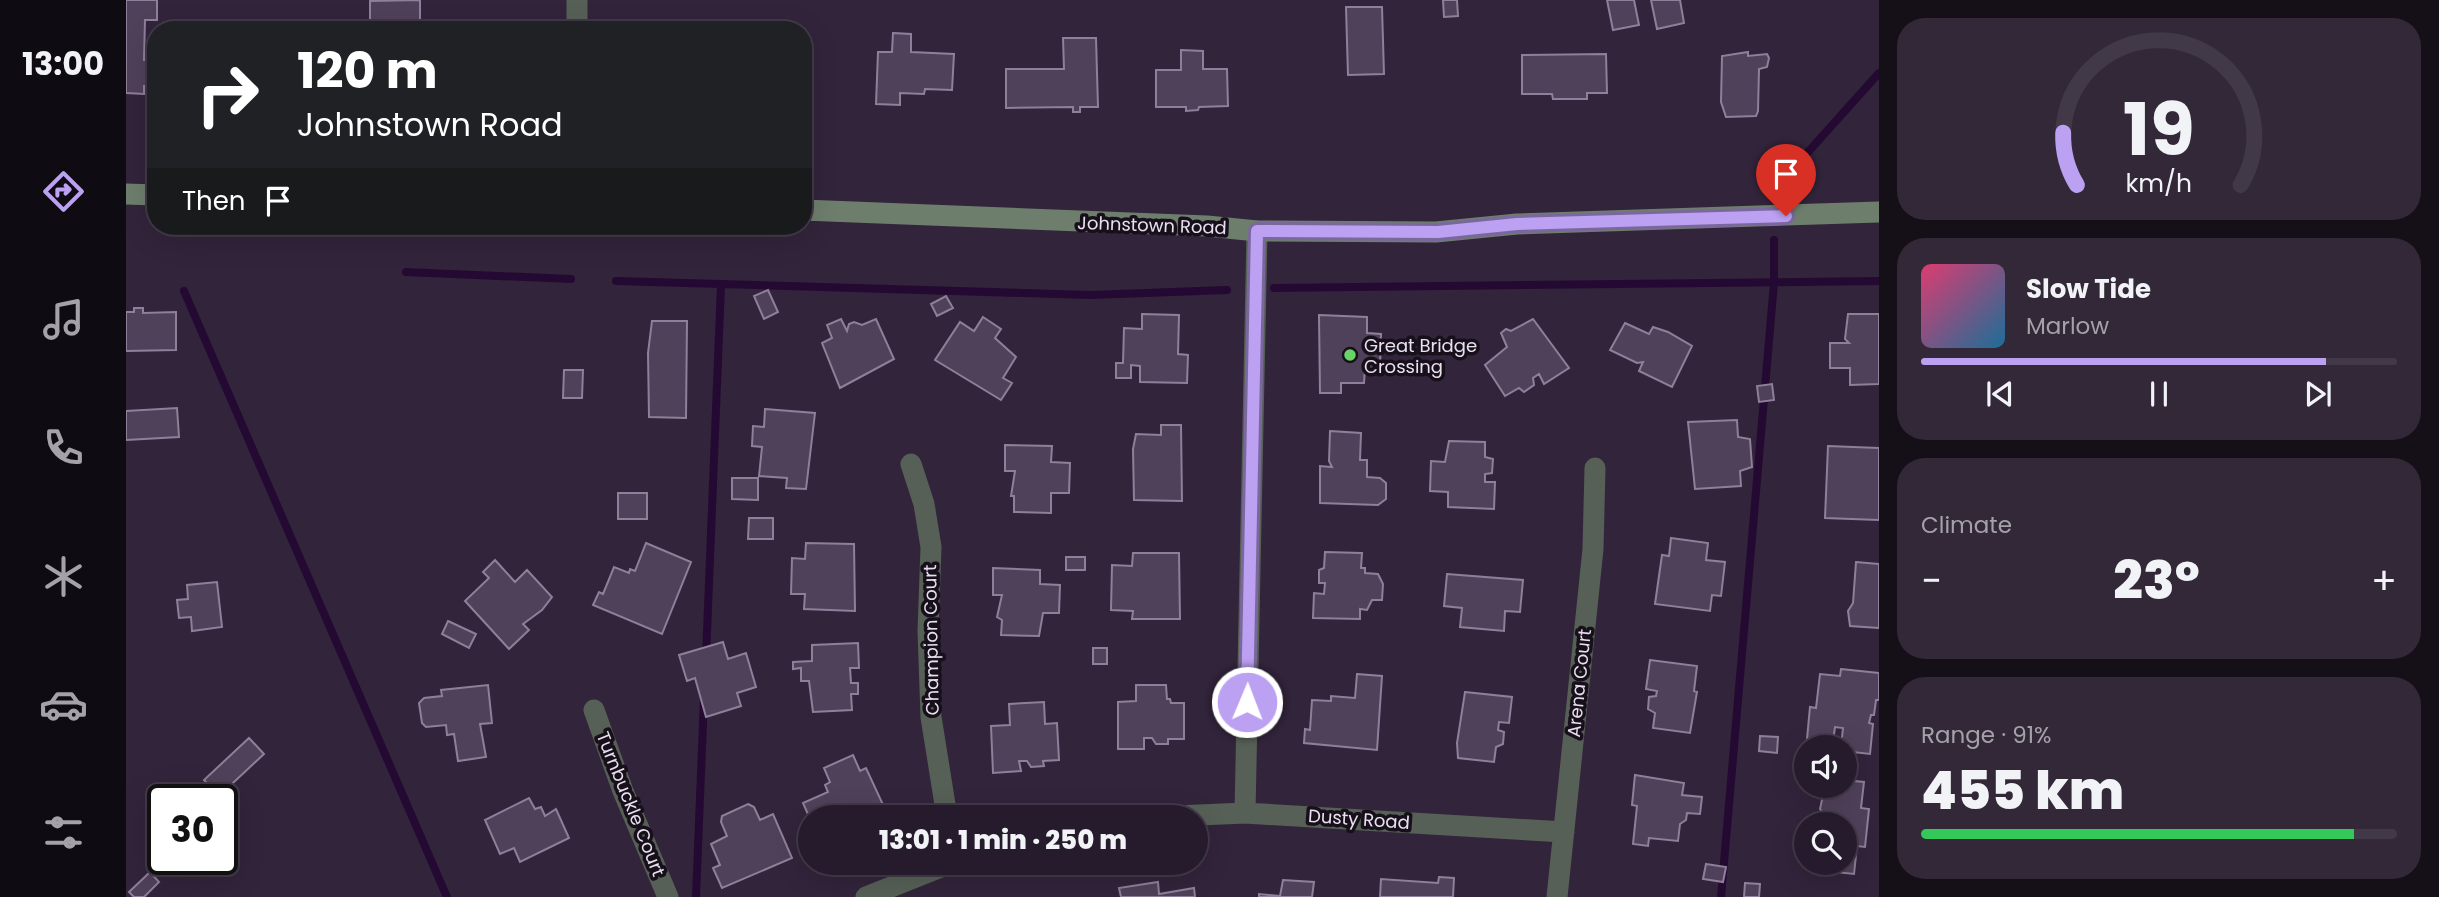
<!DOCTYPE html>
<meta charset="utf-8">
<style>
:root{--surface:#261b2c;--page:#322838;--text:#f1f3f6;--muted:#a4a1a9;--line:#423948;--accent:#bca0f2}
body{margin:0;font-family:Poppins,sans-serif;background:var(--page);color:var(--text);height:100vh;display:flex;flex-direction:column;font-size:26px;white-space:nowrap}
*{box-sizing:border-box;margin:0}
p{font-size:23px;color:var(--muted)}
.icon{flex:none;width:38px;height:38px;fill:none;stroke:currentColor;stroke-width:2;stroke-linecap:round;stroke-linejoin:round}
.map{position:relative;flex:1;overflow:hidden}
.sheet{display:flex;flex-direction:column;gap:18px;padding:18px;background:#150f18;width:560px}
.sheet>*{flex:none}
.banner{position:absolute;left:21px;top:21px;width:665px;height:214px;border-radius:28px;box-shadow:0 7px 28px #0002,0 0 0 2px var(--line);background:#202124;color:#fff;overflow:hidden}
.tools{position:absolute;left:1668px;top:735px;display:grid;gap:14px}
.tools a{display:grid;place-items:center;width:63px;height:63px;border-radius:50%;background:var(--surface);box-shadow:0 7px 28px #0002,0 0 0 2px var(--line);font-size:35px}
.speed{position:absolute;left:21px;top:784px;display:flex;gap:14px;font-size:35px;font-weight:700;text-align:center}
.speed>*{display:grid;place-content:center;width:91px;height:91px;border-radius:50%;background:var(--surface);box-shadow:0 7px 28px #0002,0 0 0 2px var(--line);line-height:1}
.speed .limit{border:4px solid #111;border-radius:10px;background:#fff;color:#111}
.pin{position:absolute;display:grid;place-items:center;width:60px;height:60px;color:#fff;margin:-72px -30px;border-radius:50% 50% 50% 0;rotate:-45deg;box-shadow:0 0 7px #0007}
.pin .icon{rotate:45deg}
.me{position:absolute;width:77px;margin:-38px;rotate:1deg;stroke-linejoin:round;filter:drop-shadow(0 0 5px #0008)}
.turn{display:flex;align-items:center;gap:24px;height:147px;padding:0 35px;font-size:32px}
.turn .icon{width:91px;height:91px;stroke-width:2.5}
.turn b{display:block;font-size:49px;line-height:60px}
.then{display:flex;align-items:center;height:66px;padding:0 35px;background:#0003;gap:14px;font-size:26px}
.big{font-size:52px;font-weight:800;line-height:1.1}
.sheet .tile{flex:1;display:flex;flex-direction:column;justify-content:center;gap:10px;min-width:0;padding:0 24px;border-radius:28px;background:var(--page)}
.sheet .dial{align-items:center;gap:0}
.dial svg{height:182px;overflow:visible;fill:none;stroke:var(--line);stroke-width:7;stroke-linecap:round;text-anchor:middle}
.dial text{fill:var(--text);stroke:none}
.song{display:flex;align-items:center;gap:21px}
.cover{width:84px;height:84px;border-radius:10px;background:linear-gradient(135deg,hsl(340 70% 55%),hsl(200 70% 35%))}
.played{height:7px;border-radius:4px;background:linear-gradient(90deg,var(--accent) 85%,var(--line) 85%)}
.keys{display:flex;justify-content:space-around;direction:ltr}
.heat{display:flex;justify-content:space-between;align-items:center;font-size:38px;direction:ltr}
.charge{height:10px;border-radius:5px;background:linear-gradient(90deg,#34c759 91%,var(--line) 0)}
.trip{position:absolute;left:672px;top:805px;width:410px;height:70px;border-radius:35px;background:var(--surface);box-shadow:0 7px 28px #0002,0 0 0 2px var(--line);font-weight:800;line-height:70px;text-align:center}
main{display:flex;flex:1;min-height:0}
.menu{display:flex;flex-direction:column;width:126px;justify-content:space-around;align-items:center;background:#0f0b12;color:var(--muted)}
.menu .icon{width:49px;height:49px}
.menu .current{color:var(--accent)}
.menu b{font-size:32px;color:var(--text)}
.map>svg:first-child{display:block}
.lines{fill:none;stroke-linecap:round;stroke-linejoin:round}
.stream{stroke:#240a32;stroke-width:8}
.building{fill:#50415a;stroke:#8f7f9a;stroke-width:2}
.street{stroke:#566056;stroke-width:21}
.secondary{stroke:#6e7e6d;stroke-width:21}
.route-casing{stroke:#7a689d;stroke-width:18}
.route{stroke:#bca0f2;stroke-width:12}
.poi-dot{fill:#68d465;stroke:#17101b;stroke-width:2.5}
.labels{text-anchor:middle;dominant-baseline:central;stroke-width:7;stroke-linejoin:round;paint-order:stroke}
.street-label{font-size:18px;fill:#e8e0ef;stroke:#17101b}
.poi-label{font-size:18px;fill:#e8e0ef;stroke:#17101b;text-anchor:start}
</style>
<main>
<nav class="menu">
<b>13:00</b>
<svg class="icon current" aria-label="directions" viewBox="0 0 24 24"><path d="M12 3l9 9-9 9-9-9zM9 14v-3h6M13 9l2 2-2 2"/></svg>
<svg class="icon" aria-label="music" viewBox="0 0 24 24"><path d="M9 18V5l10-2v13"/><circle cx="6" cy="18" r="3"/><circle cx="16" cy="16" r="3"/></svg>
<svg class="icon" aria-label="phone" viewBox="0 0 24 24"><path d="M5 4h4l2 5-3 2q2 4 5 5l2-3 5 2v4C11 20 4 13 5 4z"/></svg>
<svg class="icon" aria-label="climate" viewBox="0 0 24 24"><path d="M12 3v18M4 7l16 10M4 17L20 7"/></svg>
<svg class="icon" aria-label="car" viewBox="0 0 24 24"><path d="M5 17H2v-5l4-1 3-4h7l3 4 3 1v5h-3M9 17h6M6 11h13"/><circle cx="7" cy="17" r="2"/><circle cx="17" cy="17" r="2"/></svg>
<svg class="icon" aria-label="filters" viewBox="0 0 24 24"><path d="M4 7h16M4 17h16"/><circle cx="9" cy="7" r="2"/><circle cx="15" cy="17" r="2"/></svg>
</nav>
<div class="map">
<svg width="1753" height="897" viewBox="0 0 1753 897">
<rect width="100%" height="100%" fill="#32243b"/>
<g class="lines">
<path class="stream" d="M1647,191L1753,73
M280,272L445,279
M490,281L964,295L1101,290
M1148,288L1753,281
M58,291L321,897
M580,657L595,285
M570,897L578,698
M1595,897L1648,283V240"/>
</g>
<path class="building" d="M0,0H31V20H19L18,60H30V74H23V86H18V94L0,93Z
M294,0V28H244V1Z
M1317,0H1331L1332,16L1318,17Z
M1481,0H1508L1513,25L1487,30Z
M1525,0H1554L1558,23L1531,29Z
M1220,7H1256L1258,74L1222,75Z
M581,27L615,28L580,30Z
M767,33L785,34V52L828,54L826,90L799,89L798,94L774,93V105L750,104L752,52H766Z
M937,38H970L972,107H954V112H947V107L880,108V69H938Z
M1055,50L1077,51V69H1101L1102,106L1073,107L1072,110L1060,111V107H1030V70H1055Z
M1622,52V56L1641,54L1643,58L1641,67L1633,69L1632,111L1630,116L1600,117L1595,102L1596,56Z
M1480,54L1481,93H1461V99H1427L1426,94H1396V55Z
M642,290L652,312L638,319L628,296Z
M820,296L827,308L811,316L805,304Z
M8,308H17V313L50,312V350L0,351V312H8Z
M1016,314L1053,315L1052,354L1062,355L1061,383L1014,382V366L1005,365V378H990V363H997L998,328L1016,329Z
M1722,314H1753V384L1724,385V368H1704V343H1723L1719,339Z
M1193,315L1241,317V333L1255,334L1254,369H1239L1238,383H1215V393H1194Z
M857,317L875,329L869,338L890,357L877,378L886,383L875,400L809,360L834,322L848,331Z
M715,319L721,331L723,324L728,322L736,325L750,319L768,359L714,388L696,343L706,338L701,325Z
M1407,319L1443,368L1418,384L1413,374L1407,378L1408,385L1398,392L1393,388L1379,396L1359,365L1381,347L1375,333L1380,329L1385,331Z
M526,321H561L560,418L523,417L522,353Z
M1499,323L1523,334L1527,327L1542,332L1566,346L1546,387L1513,371L1517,362L1511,363L1484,350Z
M438,370H457L456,398H437Z
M1646,384L1648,400L1633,402L1631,386Z
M51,408L53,437L0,440V411Z
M639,409L689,413L680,489L660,488L661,478L633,476L636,447L626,446L627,426L638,427Z
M1611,420L1612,437L1624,439L1626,467L1614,471L1615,486L1569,489L1562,422Z
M1035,425H1055L1056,501L1008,500L1007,449L1010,434L1035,435Z
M1204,431L1235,433L1234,460H1241V477L1254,478L1260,483V499L1252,505L1194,503V466L1206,467L1203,461Z
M1323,441L1359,442V457L1367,459L1366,473L1359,474V482H1369L1368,509L1322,507V492L1304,491L1305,461L1319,462Z
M879,445L926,446L925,462L944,463L943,493H925V513L888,512V496H885L889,471H879Z
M1702,446L1753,448V520L1699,518Z
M606,478H632V500L606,499Z
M492,493H521V519H492Z
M623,518H647V539H622Z
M1545,538L1582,543L1580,560L1599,562L1595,596L1586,595L1584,611L1529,604L1536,555L1543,556Z
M520,543L565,562L536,634L467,605L473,592L477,594L488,567L503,573L504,569L509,571Z
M680,543L728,544L729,611L678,609L679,594H665L666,558L679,559Z
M1199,552L1236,553L1235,568H1239V573L1252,574L1257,584L1256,600H1246L1241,610L1234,609V619L1187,618L1188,593L1198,594L1199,583H1193V570L1198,568Z
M1007,553H1053L1054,619H1006L1007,611L985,610L986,565L1006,566Z
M940,557H959V570H940Z
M369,560L389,582L401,570L426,597L416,610L397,624L403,630L383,649L339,601L363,578L357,572Z
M1730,562L1753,564V628L1724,626L1722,611L1727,603Z
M867,568L914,570V584L934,585L933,613H917L913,636L875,635L876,620L871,617L876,595H867Z
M1321,574L1397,580L1394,612L1379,611L1378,631L1334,627L1336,608L1318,606Z
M91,582L96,627L66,631L65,617L53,618L51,600L62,599L61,585Z
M322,621L350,634L343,648L316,634Z
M597,642L602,659L620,653L630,687L611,693L615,706L580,717L569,678L561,681L553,655Z
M732,643L733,668H724L725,683H732V694H725L726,710L687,712L683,681H675V668L667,669V662L686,661V645Z
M967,648H981V664H967Z
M1524,660L1571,666L1568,691L1571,692L1564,733L1527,728L1529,713L1522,709L1523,697L1530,696L1531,691L1520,689Z
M1715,669L1753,673V700H1750L1748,715H1745L1743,723L1747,724L1744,754L1718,751L1715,747L1717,728L1709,727L1707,742L1681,739L1684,707L1690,708L1694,674L1714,676Z
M1231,674L1256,676L1251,750L1178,743L1179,729L1184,730L1186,700L1205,701V696L1229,698Z
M362,685L366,723L354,724L360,757L332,761L328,734L321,735L320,725L300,727L296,723L293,703L298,698L316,696L315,690Z
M1010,685H1040L1041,699H1044L1045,703H1058V739H1042V744H1030L1026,738H1018V749H992V702L1010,701Z
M1339,692L1386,697L1383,723L1373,722L1372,730L1378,732L1377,744L1370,747L1368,762L1332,758L1331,743Z
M918,702L919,724L931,723L933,760L917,761L918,766L905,767L901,761H893L895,771L867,773L865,726L884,725L883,704Z
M1634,736L1652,737L1651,753L1633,751Z
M123,738L138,754L93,796L78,780Z
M727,755L734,771L740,768L759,809L743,817L719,815L684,819L677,803L702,792L699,785L704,782L698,768Z
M1509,775L1558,783L1556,795L1576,797L1574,814L1561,813L1560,820L1554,824L1552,841L1523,838L1522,846L1507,844L1511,806L1506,805Z
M1718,780L1738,782L1735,808L1743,809L1739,847L1731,846L1728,874L1691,870V863H1718V824H1696L1697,813L1694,809L1699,786H1718Z
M403,798L409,809L415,807L419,816L430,809L443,838L394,862L388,848L374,854L359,820Z
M622,804L628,807L634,820L647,814L666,858L596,888L587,868L594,865L585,844L601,836L595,822L596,816Z
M1580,864L1600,867L1597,882L1577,879Z
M24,872L33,882L18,897H8L3,892Z
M1313,877L1328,878L1327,897H1254L1255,879L1312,883Z
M1157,880L1188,882L1186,897H1133V894L1154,896Z
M1032,882L1033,894L1068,888L1069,897H995L993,888Z
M1619,883L1634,884L1633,897H1618Z"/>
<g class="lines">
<path class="street" d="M451,30V0
M785,464L798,504L805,547L802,631L805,717L821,817
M468,710L497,791L542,897
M1119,813L1131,231
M1027,817L1119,813L1438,832
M740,897L825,863
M1431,897L1467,549L1469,468"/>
<path class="secondary" d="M0,194L30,195
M677,210L1081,226L1131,231L1310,232L1391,224L1753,212"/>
</g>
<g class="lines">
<defs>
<path id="route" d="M1121,702L1131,231L1312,232L1391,224L1660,216"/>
</defs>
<use href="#route" class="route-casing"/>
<use href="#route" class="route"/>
</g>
<circle class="poi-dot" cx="1224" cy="355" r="7"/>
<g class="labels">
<g class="street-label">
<text transform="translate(1026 225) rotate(2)">Johnstown Road</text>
<text transform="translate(805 640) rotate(-91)">Champion Court</text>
<text transform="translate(1453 683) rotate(-84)">Arena Court</text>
<text transform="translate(505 804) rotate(68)">Turnbuckle Court</text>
<text transform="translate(1233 819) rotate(4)">Dusty Road</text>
</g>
<g class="poi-label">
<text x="1238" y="345">Great Bridge<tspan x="1238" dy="21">Crossing</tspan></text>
</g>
</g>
</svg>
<div class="tools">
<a><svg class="icon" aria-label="sound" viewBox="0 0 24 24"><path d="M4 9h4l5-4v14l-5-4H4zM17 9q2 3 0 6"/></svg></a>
<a><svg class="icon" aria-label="search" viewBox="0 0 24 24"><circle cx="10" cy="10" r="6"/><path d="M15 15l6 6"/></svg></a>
</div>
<div class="speed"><div class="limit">30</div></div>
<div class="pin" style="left:1660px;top:216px;background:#d93025"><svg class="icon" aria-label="arrive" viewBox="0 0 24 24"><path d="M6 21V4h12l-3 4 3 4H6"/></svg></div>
<svg class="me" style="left:1121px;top:702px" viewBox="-20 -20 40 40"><circle r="17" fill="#bca0f2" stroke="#fff" stroke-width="3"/><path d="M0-11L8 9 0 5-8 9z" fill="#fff"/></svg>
<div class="trip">13:01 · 1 min · 250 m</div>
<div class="banner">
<div class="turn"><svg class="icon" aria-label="right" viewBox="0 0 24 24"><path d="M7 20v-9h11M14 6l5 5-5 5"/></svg><div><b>120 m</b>Johnstown Road</div></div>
<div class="then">Then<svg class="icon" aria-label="arrive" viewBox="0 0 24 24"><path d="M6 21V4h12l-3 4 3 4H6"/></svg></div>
</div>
</div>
<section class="sheet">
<div class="tile dial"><svg viewBox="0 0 100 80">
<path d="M14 69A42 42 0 1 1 86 69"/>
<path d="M14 69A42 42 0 0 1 8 46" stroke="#bca0f2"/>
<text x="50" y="56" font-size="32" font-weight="700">19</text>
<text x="50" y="72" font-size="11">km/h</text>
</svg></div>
<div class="tile">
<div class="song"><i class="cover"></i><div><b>Slow Tide</b><p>Marlow</p></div></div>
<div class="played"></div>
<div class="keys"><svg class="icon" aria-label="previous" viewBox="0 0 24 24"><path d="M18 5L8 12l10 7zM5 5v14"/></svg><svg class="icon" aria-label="pause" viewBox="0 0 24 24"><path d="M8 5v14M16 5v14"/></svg><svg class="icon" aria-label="next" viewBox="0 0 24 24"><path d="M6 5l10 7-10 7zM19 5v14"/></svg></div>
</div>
<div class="tile"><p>Climate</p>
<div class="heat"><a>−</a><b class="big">23°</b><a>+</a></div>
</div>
<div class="tile"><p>Range · 91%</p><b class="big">455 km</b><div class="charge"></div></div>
</section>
</main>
